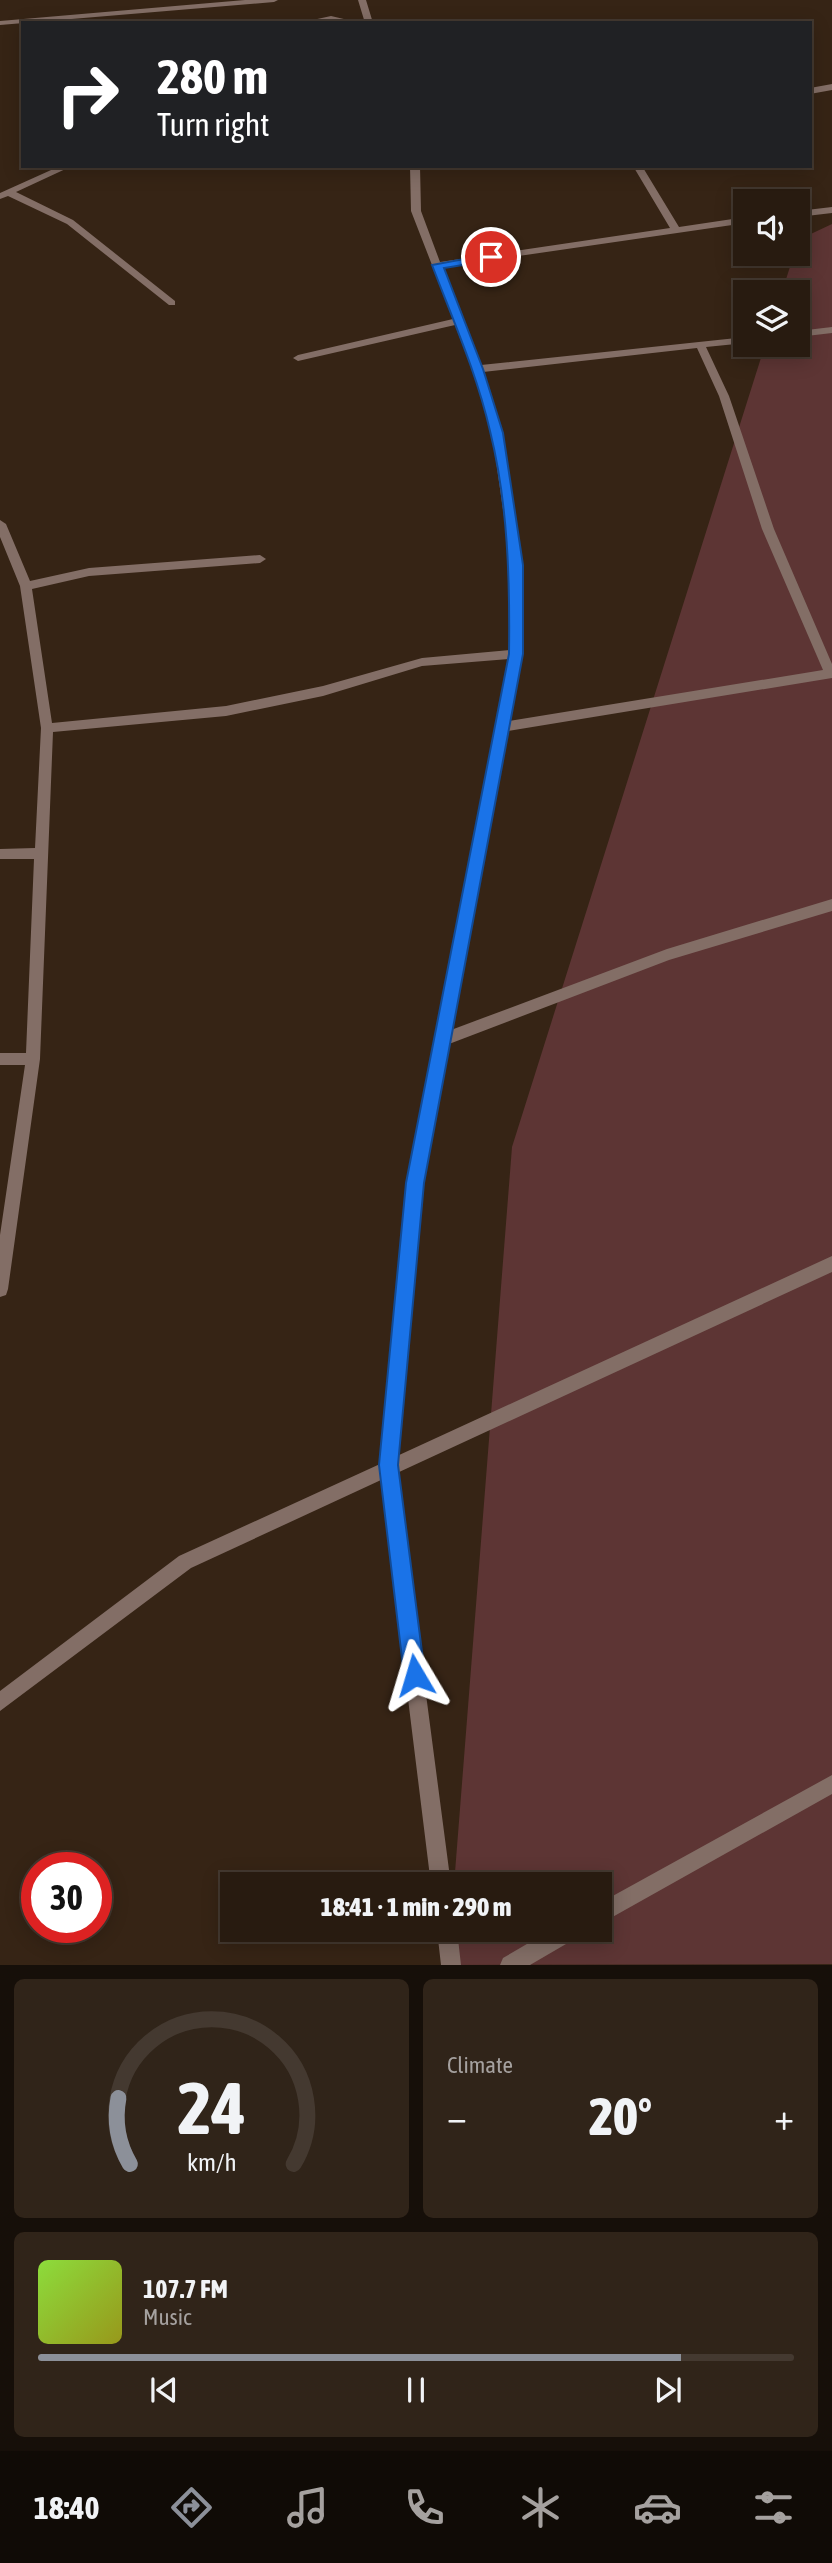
<!DOCTYPE html>
<meta charset="utf-8">
<style>
:root{--surface:#281b10;--page:#302419;--text:#f1f3f6;--muted:#a5a19f;--line:#443930;--accent:#8c9099}
body{margin:0;font-family:"Asap Condensed",sans-serif;background:var(--page);color:var(--text);height:100vh;display:flex;flex-direction:column;font-size:26px;white-space:nowrap}
*{box-sizing:border-box;margin:0}
p{font-size:23px;color:var(--muted)}
.icon{flex:none;width:38px;height:38px;fill:none;stroke:currentColor;stroke-width:2;stroke-linecap:round;stroke-linejoin:round}
.map{position:relative;height:1965px;overflow:hidden}
.side{display:flex;flex-direction:column;gap:14px;padding:14px;background:#160f09;flex:1}
.side>*{flex:none}
.hud{position:absolute;left:21px;top:21px;width:791px;height:147px;border-radius:0px;box-shadow:0 4px 18px #0003,0 0 0 2px var(--line);background:#202124;color:#fff;overflow:hidden}
.buttons{position:absolute;left:733px;top:189px;display:grid;gap:14px}
.buttons a{display:grid;place-items:center;width:77px;height:77px;border-radius:0px;background:var(--surface);box-shadow:0 4px 18px #0003,0 0 0 2px var(--line);font-size:35px}
.speed{position:absolute;left:21px;top:1852px;display:flex;gap:14px;font-size:35px;font-weight:700;text-align:center}
.speed>*{display:grid;place-content:center;width:91px;height:91px;border-radius:50%;background:var(--surface);box-shadow:0 4px 18px #0003,0 0 0 2px var(--line);line-height:1}
.speed .limit{border:10px solid #d22;background:#fff;color:#111}
.pin{position:absolute;display:grid;place-items:center;width:60px;height:60px;color:#fff;margin:-30px;border:4px solid #fff;border-radius:50%;box-shadow:0 2px 7px #0007}
.me{position:absolute;width:77px;margin:-38px;rotate:353deg;stroke-linejoin:round;filter:drop-shadow(0 0 5px #0008)}
.turn{display:flex;align-items:center;gap:24px;height:147px;padding:0 21px;font-size:32px}
.turn .icon{width:91px;height:91px;stroke-width:2.5}
.turn b{display:block;font-size:49px;line-height:60px}
.big{font-size:52px;font-weight:800;line-height:1.1}
.side .widget{flex:1;display:flex;flex-direction:column;justify-content:center;gap:10px;min-width:0;padding:0 24px;border-radius:10px;background:var(--page)}
.side .dial{align-items:center;gap:0}
.dial svg{height:182px;overflow:visible;fill:none;stroke:var(--line);stroke-width:7;stroke-linecap:round;text-anchor:middle}
.dial text{fill:var(--text);stroke:none}
.song{display:flex;align-items:center;gap:21px}
.cover{width:84px;height:84px;border-radius:10px;background:linear-gradient(135deg,hsl(90 70% 55%),hsl(60 70% 35%))}
.played{height:7px;border-radius:4px;background:linear-gradient(90deg,var(--accent) 85%,var(--line) 85%)}
.keys{display:flex;justify-content:space-around;direction:ltr}
.heat{display:flex;justify-content:space-between;align-items:center;font-size:38px;direction:ltr}
.side .tiles{flex:1;display:grid;gap:14px;grid-template-columns:1fr 1fr}
.widget:last-child{grid-column:span 2}
.trip{position:absolute;left:220px;top:1872px;width:392px;height:70px;border-radius:0px;background:var(--surface);box-shadow:0 4px 18px #0003,0 0 0 2px var(--line);font-weight:800;line-height:70px;text-align:center}
.menu{display:flex;height:112px;justify-content:space-around;align-items:center;background:#100b06;color:var(--muted)}
.menu .icon{width:49px;height:49px}
.menu .on{color:var(--accent)}
.menu b{font-size:32px;color:var(--text)}
.map>svg:first-child{display:block}
.green{fill:#5d3534}
.lines{fill:none;stroke-linecap:round;stroke-linejoin:round}
.street{fill:#836e66;fill-rule:evenodd}
.route{fill:#1a73e8;stroke:#114b97;stroke-width:2}
</style>
<div class="map">
<svg width="832" height="1965" viewBox="0 0 832 1965">
<rect width="100%" height="100%" fill="#362415"/>
<path class="green" d="M832,224V1964L448,1965L450,1930H600V1885H454L512,1147L765,345H798V292H782L794,254H798V240Z"/>
<g class="lines">
<path class="street" d="M245,0H278L274,2L0,25V21Z
M358,0H366L373,23H365Z
M331,16L361,23L331,20L299,23Z
M832,84V90L810,94V88Z
M60,166H72L16,192L73,220L175,301V305H169L67,224L8,196L0,199V193Z
M410,166H420L421,211L440,262L670,228L633,166H642L679,227L746,217V223L443,267L481,365L746,337V343L706,347L729,396L774,529L832,664V678L508,731L451,1030L667,949L832,899V911L669,960L449,1044L423,1183L397,1456L832,1256V1272L397,1473L451,1885H431L381,1480L191,1568L0,1711V1691L179,1556L380,1464L407,1183L509,659L422,666L323,696L226,716L53,732L40,1059L8,1289L6,1295L0,1297V1235L25,1065H0V1053H26L34,859H0V849L35,848L41,728L20,586L0,537V520L6,524L30,581L89,568L260,555L266,559L260,563L89,576L32,589L52,723L226,706L323,686L422,658L510,650L511,565L492,433L472,369L455,325L298,361L293,358L298,355L453,319L411,211ZM697,348L719,396L762,529L823,670L509,721L522,654L523,565L502,433L483,372Z
M832,207V213L798,217V211Z
M832,327V333L798,337V331Z
M832,1775V1794L600,1924V1903Z
M437,1930H457L461,1965H441Z
M551,1930H581L578,1937L530,1965H500L503,1958Z"/>
</g>
<path class="route" d="M491,254L496,257L494,260L444,268L483,369L503,433L523,565V654L424,1183L398,1465L425,1675L422,1682L415,1685L407,1682L404,1675L379,1465L406,1183L509,654C510,580 508,504 490,431C477,374 453,320 432,265Z"/>
</svg>
<div class="buttons">
<a><svg class="icon" aria-label="sound" viewBox="0 0 24 24"><path d="M4 9h4l5-4v14l-5-4H4zM17 9q2 3 0 6"/></svg></a>
<a><svg class="icon" aria-label="layers" viewBox="0 0 24 24"><path d="M12 4l9 5-9 5-9-5zM3 14l9 5 9-5"/></svg></a>
</div>
<div class="speed"><div class="limit">30</div></div>
<div class="pin" style="left:491px;top:257px;background:#d93025"><svg class="icon" aria-label="arrive" viewBox="0 0 24 24"><path d="M6 21V4h12l-3 4 3 4H6"/></svg></div>
<svg class="me" style="left:415px;top:1675px" viewBox="-20 -20 40 40"><path d="M0-17L14 15 0 8-14 15z" fill="#1a73e8" stroke="#fff" stroke-width="4"/></svg>
<div class="trip">18:41 · 1 min · 290 m</div>
<div class="hud">
<div class="turn"><svg class="icon" aria-label="right" viewBox="0 0 24 24"><path d="M7 20v-9h11M14 6l5 5-5 5"/></svg><div><b>280 m</b>Turn right</div></div>
</div>
</div>
<section class="side">
<div class="tiles">
<div class="widget dial"><svg viewBox="0 0 100 80">
<path d="M14 69A42 42 0 1 1 86 69"/>
<path d="M14 69A42 42 0 0 1 9 40" stroke="#8c9099"/>
<text x="50" y="56" font-size="32" font-weight="700">24</text>
<text x="50" y="72" font-size="11">km/h</text>
</svg></div>
<div class="widget"><p>Climate</p>
<div class="heat"><a>−</a><b class="big">20°</b><a>+</a></div>
</div>
<div class="widget">
<div class="song"><i class="cover"></i><div><b>107.7 FM</b><p>Music</p></div></div>
<div class="played"></div>
<div class="keys"><svg class="icon" aria-label="previous" viewBox="0 0 24 24"><path d="M18 5L8 12l10 7zM5 5v14"/></svg><svg class="icon" aria-label="pause" viewBox="0 0 24 24"><path d="M8 5v14M16 5v14"/></svg><svg class="icon" aria-label="next" viewBox="0 0 24 24"><path d="M6 5l10 7-10 7zM19 5v14"/></svg></div>
</div>
</div>
</section>
<nav class="menu">
<b>18:40</b>
<svg class="icon on" aria-label="directions" viewBox="0 0 24 24"><path d="M12 3l9 9-9 9-9-9zM9 14v-3h6M13 9l2 2-2 2"/></svg>
<svg class="icon" aria-label="music" viewBox="0 0 24 24"><path d="M9 18V5l10-2v13"/><circle cx="6" cy="18" r="3"/><circle cx="16" cy="16" r="3"/></svg>
<svg class="icon" aria-label="phone" viewBox="0 0 24 24"><path d="M5 4h4l2 5-3 2q2 4 5 5l2-3 5 2v4C11 20 4 13 5 4z"/></svg>
<svg class="icon" aria-label="climate" viewBox="0 0 24 24"><path d="M12 3v18M4 7l16 10M4 17L20 7"/></svg>
<svg class="icon" aria-label="car" viewBox="0 0 24 24"><path d="M5 17H2v-5l4-1 3-4h7l3 4 3 1v5h-3M9 17h6M6 11h13"/><circle cx="7" cy="17" r="2"/><circle cx="17" cy="17" r="2"/></svg>
<svg class="icon" aria-label="filters" viewBox="0 0 24 24"><path d="M4 7h16M4 17h16"/><circle cx="9" cy="7" r="2"/><circle cx="15" cy="17" r="2"/></svg>
</nav>
